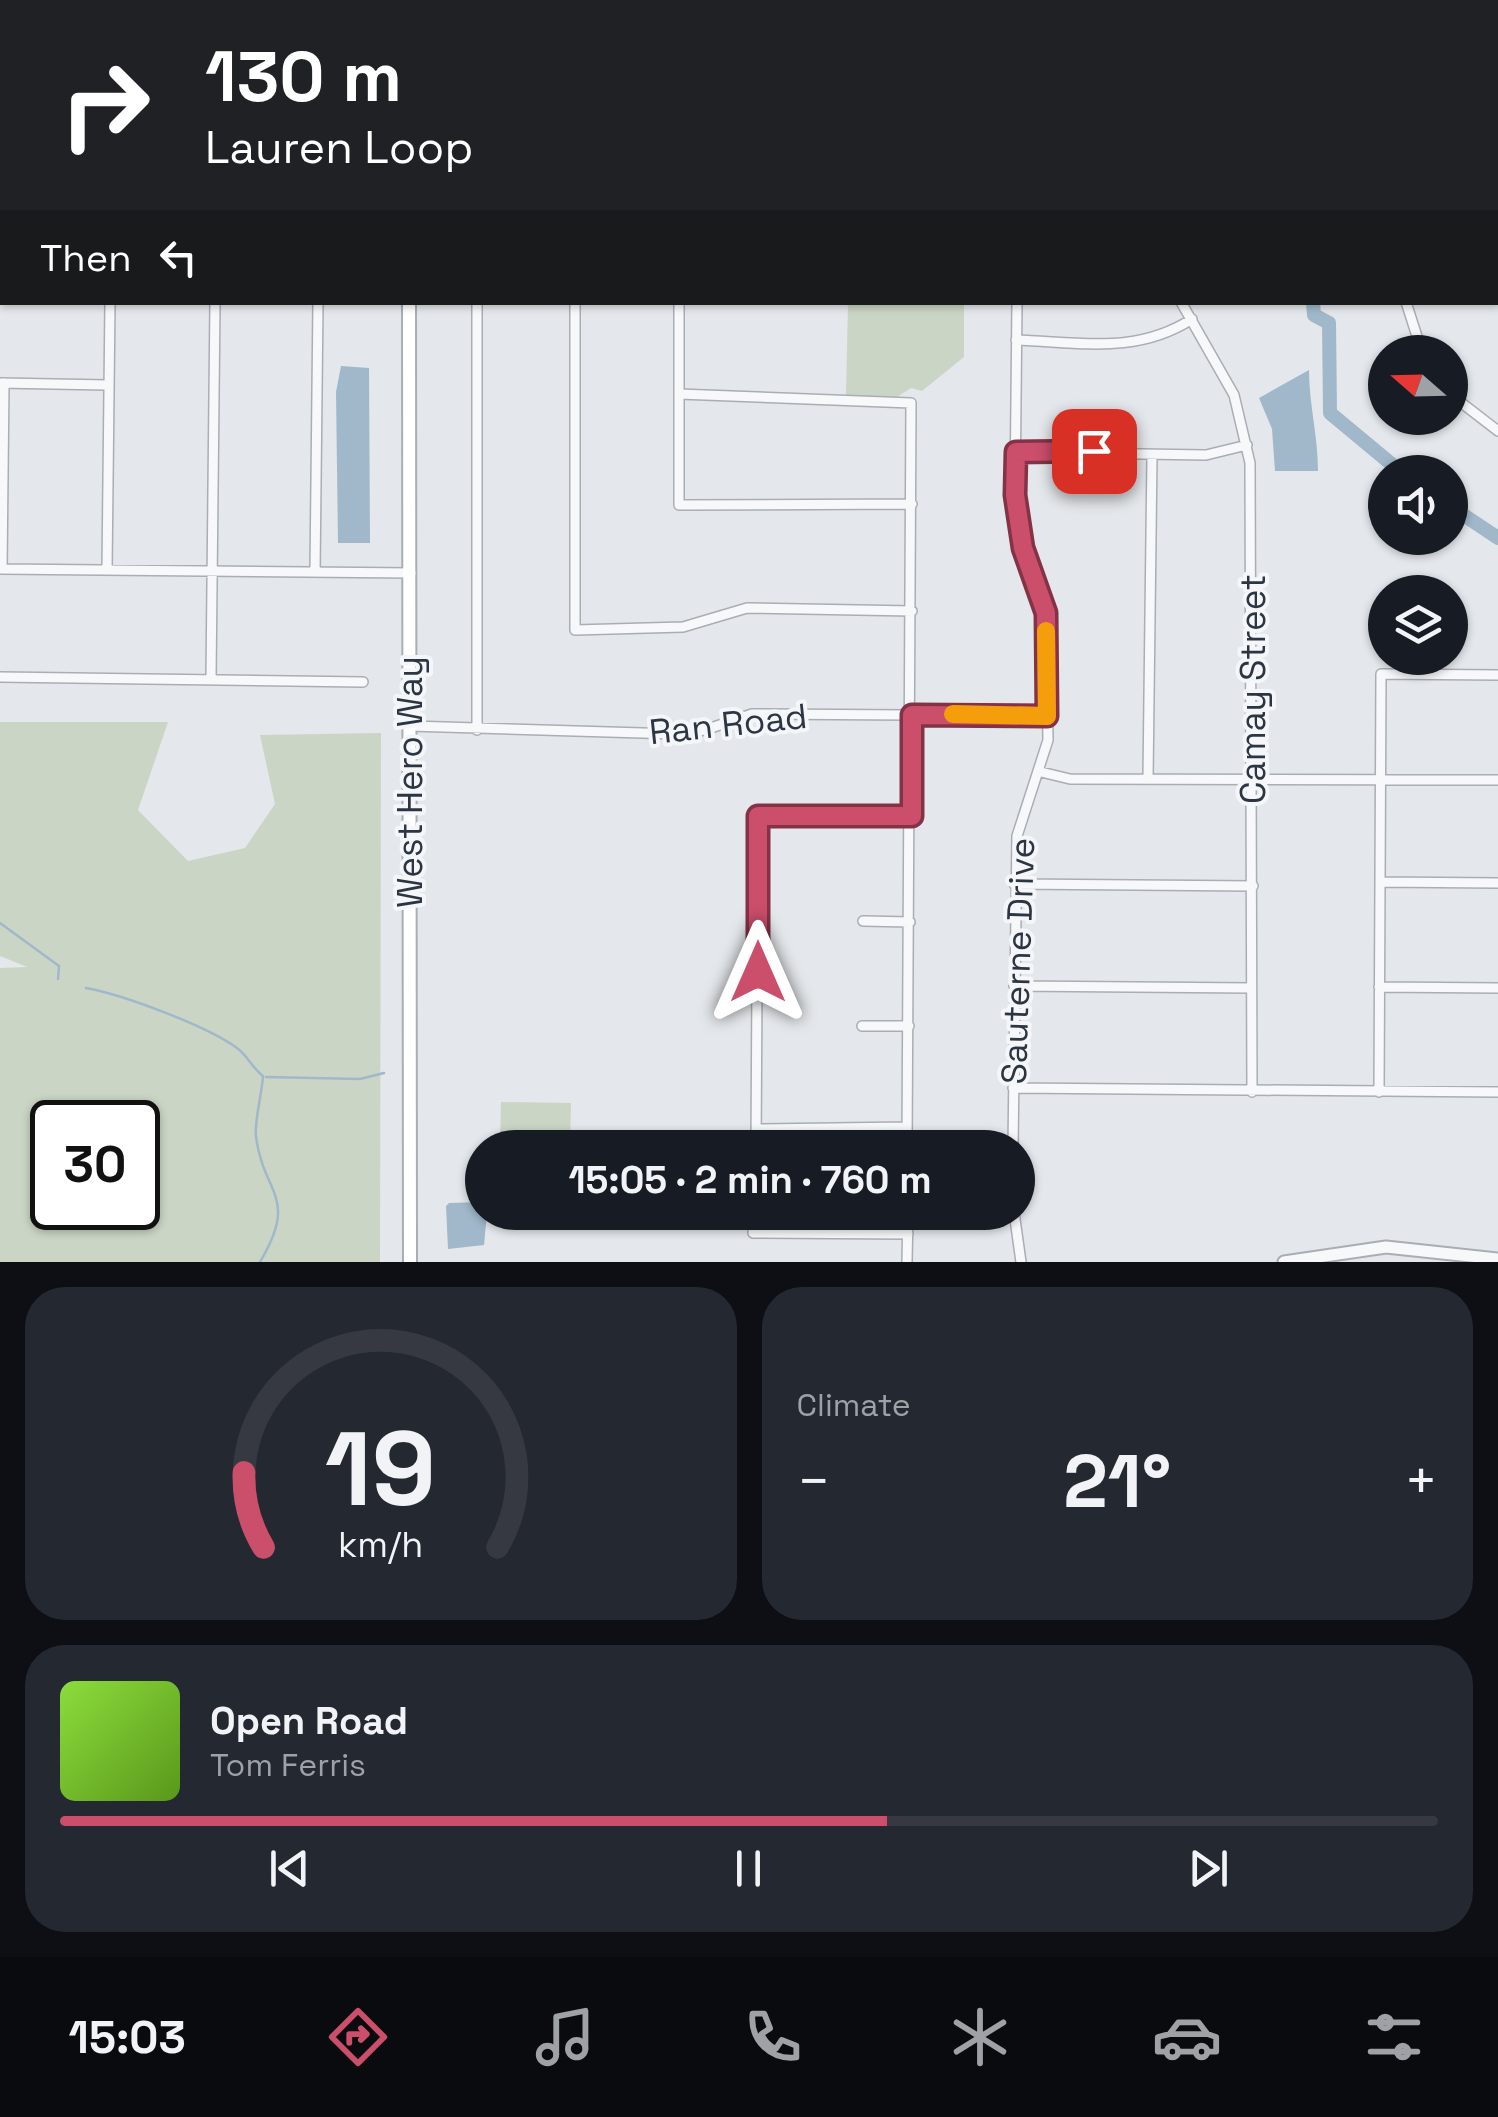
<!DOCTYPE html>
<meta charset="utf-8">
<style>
:root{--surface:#171b24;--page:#242831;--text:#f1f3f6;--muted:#9ea1a6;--line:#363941;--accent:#cb4e6b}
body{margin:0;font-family:"Space Grotesk",sans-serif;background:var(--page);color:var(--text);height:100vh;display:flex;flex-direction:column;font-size:38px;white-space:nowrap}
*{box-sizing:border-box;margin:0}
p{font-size:32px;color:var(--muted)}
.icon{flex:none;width:55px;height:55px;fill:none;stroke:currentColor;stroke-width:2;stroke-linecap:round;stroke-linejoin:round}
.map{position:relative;height:1262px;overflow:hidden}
.panel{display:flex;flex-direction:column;gap:25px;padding:25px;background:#0d0f14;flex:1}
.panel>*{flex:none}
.banner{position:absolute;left:0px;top:0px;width:1500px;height:305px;box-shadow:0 2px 8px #0004;background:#202124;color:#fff;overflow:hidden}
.needle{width:65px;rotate:290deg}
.tools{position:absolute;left:1368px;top:335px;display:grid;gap:20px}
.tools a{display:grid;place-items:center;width:100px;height:100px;border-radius:50%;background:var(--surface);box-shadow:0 2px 8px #0004;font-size:50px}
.speed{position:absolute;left:30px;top:1100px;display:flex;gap:20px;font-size:50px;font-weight:700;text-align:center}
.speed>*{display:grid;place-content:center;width:130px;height:130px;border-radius:50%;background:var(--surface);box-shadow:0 2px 8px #0004;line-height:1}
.speed .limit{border:5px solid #111;border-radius:15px;background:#fff;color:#111}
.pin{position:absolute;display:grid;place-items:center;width:85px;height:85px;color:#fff;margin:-42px;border-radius:20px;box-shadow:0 5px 15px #0006}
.me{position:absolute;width:110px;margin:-55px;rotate:0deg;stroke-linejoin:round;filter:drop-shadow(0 0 8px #0008)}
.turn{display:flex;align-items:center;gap:35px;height:210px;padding:0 40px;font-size:45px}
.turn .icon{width:130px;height:130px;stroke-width:2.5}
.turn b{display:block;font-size:70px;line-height:85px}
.then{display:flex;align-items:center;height:95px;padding:0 40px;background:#0003;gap:20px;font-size:38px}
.big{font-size:75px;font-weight:800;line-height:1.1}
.panel .widget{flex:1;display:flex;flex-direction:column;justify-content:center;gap:15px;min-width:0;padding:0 35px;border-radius:40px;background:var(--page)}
.panel .dial{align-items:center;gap:0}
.dial svg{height:260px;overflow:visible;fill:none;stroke:var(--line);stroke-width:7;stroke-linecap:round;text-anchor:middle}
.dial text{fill:var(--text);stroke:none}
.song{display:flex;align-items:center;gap:30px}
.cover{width:120px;height:120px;border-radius:15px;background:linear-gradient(135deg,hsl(90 70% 55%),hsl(90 70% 35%))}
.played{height:10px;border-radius:5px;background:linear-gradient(90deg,var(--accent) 60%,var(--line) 60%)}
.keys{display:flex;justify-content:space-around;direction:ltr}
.heat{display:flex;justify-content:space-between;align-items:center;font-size:55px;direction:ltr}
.panel .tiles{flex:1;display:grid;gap:25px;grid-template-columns:1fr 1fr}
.widget:last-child{grid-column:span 2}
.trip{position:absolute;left:465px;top:1130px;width:570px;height:100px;border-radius:50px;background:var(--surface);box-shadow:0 2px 8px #0004;font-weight:800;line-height:100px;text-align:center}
.dock{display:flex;height:160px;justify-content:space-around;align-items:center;background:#090b0e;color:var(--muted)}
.dock .icon{width:70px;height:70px}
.dock .current{color:var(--accent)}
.dock b{font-size:45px;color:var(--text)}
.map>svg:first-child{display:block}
.green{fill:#cbd5c5;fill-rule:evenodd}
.water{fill:#a0b8ca}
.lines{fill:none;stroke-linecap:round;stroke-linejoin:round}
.stream{stroke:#a0b8ca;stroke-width:2.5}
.river{stroke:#a0b8ca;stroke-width:14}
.minor-casing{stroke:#a9aeb5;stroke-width:12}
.tertiary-casing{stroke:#a9aeb5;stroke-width:15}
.secondary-casing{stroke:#a9aeb5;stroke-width:16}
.minor{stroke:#f7f8fa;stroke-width:9}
.tertiary{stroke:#f7f8fa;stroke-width:11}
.secondary{stroke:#fff;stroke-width:12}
.route-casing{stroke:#843346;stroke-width:25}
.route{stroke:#cb4e6b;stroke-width:18}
.slow{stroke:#f59e0b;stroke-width:18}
.labels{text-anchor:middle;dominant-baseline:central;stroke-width:8;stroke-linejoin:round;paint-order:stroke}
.street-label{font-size:35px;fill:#2c3643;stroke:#f4f6f9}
</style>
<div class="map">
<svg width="1498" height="1262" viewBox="0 0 1498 1262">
<rect width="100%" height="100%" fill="#e4e7eb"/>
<path class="green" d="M848,303H964V357L922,391L911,388L897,397H846Z
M0,722H168L138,810L188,861L245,848L275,804L260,735L381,733L380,1262H0V968L27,967L0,956ZM52,1122H138V1208H52Z
M501,1102L571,1103L570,1147H500Z"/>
<path class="water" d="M341,366L369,368L370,543H338L336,392Z
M1309,370C1309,405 1318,435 1318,471H1275L1272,429L1259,398Z
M482,1202V1212L487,1213L484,1245L448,1249L446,1206L449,1203Z"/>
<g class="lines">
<path class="stream" d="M0,923L59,966L58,979
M86,988C124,995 207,1026 237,1048C248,1056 252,1068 263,1076C262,1094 254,1122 256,1137C264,1196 299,1196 260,1262
M266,1077L360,1079L384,1073"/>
<path class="river" d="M1165,2V0
M1313,302L1314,315L1329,323L1330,413L1401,472
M1450,506L1498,538"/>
<defs>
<path id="minor" d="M318,0V2
M915,0V2
M1458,0L1459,2
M756,2V0
M1018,2V0
M0,67H2
M0,171H2
M1498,233V235
M0,276H2
M477,302V730
M575,302V630L683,627L747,608L912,611
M679,302V505L912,504
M1181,302L1234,395L1250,463L1252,1092
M1406,302L1422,352
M1016,340C1080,342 1136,355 1192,319
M0,383L107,385
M679,394L911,403L907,1148
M1450,394L1498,431
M1016,452L1206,455L1247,445
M0,569L411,573
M2,569L4,383
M107,570L110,302
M315,572L318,302
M0,677L363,682
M211,679L215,302
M410,726L676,734L705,730L752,714L1047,716
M1041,772L1070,779L1498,780
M1148,779L1152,455
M1380,882L1498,883
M1014,884L1253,886
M863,921L910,922
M1014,986L1251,988
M1379,987L1498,988
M862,1026H909
M1013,1088L1498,1092
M1379,1092L1381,674L1498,675
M756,1129L907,1127
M756,1148L758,816L912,817
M1013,1148L1017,836L1048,740L1046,613L1023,548L1015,495L1017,302
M755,1212L753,1233L908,1234
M1014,1212L1021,1262
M907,1262L908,1212"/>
<path id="tertiary" d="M1284,1262L1386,1247L1498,1259"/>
<path id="secondary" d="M410,0V2
M409,302L410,1262"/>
</defs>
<use href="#minor" class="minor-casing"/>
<use href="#tertiary" class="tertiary-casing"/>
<use href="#secondary" class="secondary-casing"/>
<use href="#minor" class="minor"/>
<use href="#tertiary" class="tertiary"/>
<use href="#secondary" class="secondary"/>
</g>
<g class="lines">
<defs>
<path id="route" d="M758,972V816H912V715L1047,716L1046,613L1023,548L1015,495L1016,452L1094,451"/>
</defs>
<use href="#route" class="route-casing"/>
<use href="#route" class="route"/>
<path class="slow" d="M953,714L1047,716L1046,631"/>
</g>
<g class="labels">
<g class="street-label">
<text transform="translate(1253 689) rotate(-90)">Camay Street</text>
<text transform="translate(728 724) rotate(-6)">Ran Road</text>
<text transform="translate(410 782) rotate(-90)">West Hero Way</text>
<text transform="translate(1018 961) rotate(-88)">Sauterne Drive</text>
</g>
</g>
</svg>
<div class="tools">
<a><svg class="needle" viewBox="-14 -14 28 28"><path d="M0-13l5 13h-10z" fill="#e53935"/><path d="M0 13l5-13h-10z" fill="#9ea1a6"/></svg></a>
<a><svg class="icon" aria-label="sound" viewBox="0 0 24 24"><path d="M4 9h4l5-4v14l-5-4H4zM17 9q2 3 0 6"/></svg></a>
<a><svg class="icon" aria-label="layers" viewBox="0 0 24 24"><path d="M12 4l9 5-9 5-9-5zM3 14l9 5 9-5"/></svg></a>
</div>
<div class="speed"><div class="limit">30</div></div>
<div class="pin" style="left:1094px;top:451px;background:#d93025"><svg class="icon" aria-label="arrive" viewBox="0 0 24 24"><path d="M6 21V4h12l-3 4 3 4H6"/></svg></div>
<svg class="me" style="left:758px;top:972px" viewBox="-20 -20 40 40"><path d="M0-17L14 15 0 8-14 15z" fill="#cb4e6b" stroke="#fff" stroke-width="4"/></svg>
<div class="trip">15:05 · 2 min · 760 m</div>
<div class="banner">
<div class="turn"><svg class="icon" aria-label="right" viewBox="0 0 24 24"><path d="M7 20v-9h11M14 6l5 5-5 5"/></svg><div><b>130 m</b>Lauren Loop</div></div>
<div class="then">Then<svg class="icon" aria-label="left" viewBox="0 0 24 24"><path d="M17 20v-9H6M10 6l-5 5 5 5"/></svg></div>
</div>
</div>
<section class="panel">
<div class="tiles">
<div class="widget dial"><svg viewBox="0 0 100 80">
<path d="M14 69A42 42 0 1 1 86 69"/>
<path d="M14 69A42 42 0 0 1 8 46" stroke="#cb4e6b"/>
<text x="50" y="56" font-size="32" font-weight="700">19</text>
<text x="50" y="72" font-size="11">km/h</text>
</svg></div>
<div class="widget"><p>Climate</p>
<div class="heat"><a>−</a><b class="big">21°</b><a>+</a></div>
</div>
<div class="widget">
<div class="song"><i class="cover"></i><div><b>Open Road</b><p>Tom Ferris</p></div></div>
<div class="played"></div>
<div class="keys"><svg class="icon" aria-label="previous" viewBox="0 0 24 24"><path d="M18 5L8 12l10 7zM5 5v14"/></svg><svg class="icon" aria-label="pause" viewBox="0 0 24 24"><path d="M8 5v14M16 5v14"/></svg><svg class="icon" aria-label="next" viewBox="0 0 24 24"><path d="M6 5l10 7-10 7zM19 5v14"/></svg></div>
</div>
</div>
</section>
<nav class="dock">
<b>15:03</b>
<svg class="icon current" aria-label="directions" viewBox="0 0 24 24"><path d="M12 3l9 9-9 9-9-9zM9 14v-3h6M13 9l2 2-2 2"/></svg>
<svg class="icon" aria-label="music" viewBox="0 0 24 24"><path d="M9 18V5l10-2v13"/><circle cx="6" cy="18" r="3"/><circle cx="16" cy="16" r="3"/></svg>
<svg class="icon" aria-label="phone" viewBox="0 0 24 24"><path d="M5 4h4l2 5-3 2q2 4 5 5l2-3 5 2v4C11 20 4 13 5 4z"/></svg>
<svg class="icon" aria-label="climate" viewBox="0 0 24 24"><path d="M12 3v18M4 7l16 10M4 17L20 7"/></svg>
<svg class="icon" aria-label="car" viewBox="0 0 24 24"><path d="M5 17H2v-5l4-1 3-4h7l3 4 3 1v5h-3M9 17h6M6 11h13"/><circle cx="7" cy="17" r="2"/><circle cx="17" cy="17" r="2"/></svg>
<svg class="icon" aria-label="filters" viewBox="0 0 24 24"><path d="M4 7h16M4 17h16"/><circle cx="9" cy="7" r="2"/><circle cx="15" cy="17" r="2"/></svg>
</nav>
